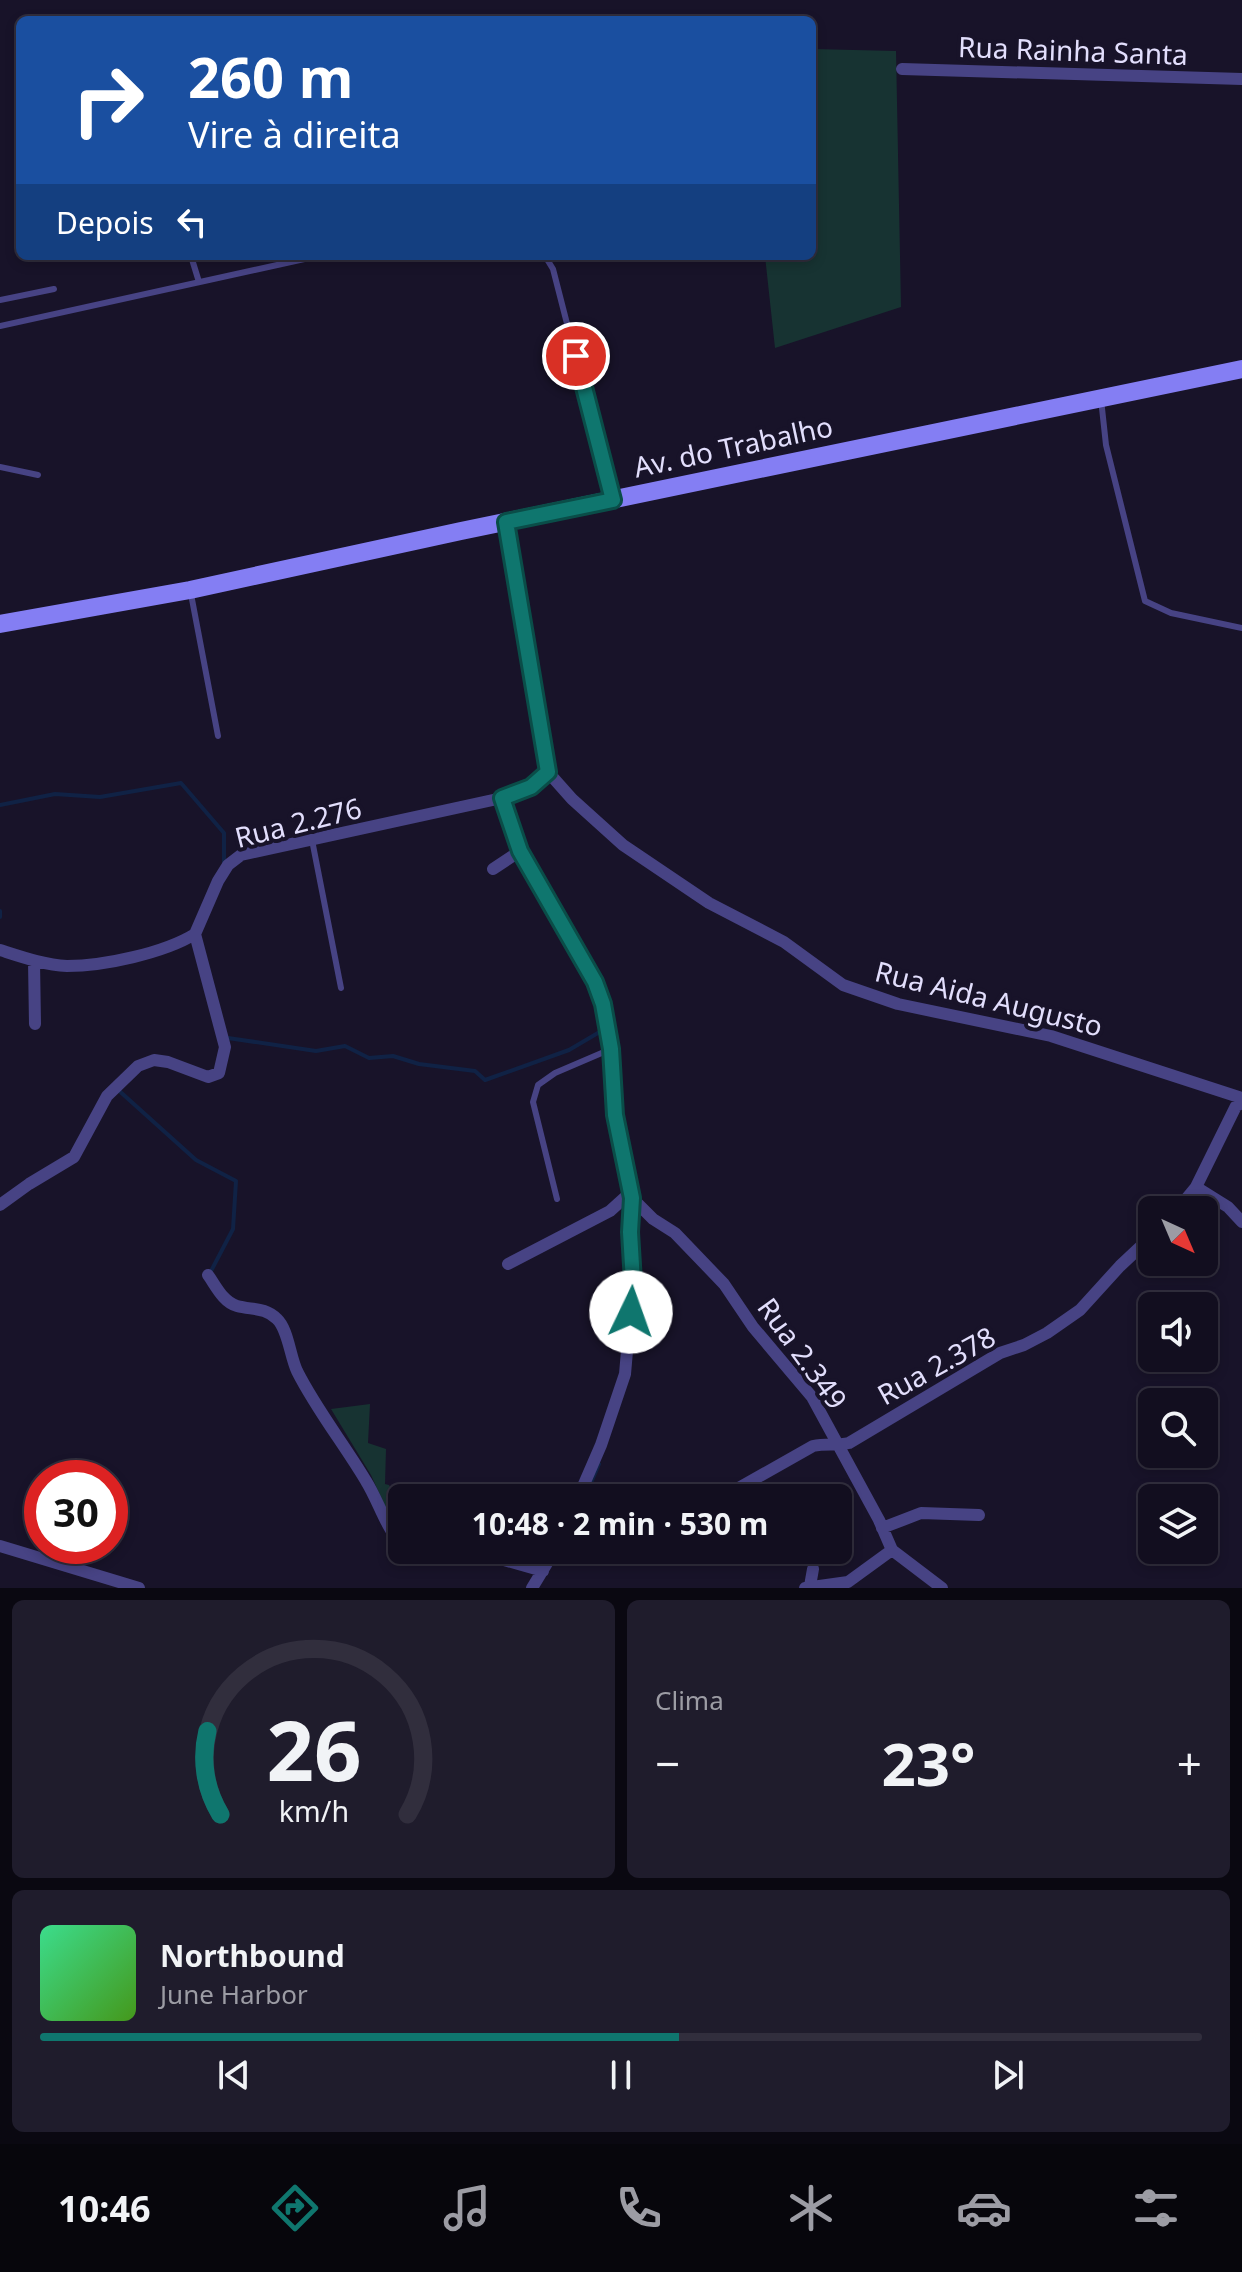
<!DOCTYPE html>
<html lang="pt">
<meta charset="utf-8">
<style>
:root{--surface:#120e1f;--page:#1f1c2c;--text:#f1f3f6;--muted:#9c9ca4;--line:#312e3d;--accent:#0f766e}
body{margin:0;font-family:"Noto Sans",sans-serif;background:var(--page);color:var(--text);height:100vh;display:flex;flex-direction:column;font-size:30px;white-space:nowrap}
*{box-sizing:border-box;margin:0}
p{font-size:26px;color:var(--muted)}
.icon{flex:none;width:44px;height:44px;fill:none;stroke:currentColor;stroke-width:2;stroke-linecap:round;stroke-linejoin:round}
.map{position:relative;height:1588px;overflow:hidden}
.details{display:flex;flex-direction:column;gap:12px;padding:12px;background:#0a0811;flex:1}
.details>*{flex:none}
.guide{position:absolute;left:16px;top:16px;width:800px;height:244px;border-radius:12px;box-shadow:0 4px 12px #0003,0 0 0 2px var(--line);background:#1a4fa0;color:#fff;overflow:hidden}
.needle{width:52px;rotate:136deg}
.buttons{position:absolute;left:1138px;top:1196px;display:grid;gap:16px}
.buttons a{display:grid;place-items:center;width:80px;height:80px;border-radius:12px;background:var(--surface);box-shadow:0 4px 12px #0003,0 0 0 2px var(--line);font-size:40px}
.speed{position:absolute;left:24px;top:1460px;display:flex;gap:16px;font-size:40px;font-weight:700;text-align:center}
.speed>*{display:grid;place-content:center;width:104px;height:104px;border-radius:50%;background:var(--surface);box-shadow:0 4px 12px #0003,0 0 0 2px var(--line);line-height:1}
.speed .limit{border:12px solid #d22;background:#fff;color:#111}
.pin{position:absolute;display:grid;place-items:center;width:68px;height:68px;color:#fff;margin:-34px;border:4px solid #fff;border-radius:50%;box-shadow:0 2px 8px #0007}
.me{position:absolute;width:88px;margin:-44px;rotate:3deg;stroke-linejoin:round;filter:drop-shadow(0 0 6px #0008)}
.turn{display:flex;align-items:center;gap:28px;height:168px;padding:0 40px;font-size:36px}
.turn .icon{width:104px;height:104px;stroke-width:2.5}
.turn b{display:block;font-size:56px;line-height:68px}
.then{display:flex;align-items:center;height:76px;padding:0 40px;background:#0003;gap:16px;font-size:30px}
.big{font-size:60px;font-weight:700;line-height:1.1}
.details .widget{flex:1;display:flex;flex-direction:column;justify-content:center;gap:12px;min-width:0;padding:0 28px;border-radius:12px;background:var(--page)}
.details .dial{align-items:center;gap:0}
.dial svg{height:208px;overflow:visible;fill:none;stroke:var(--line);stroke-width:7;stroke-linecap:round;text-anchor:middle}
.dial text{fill:var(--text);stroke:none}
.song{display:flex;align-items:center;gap:24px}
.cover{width:96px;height:96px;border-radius:12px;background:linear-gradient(135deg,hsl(150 70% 55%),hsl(100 70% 35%))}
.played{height:8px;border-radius:4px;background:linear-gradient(90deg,var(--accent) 55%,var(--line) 55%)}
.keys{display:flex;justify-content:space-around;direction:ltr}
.heat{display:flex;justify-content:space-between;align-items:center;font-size:44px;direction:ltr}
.details .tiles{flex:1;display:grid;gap:12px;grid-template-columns:1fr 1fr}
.widget:last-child{grid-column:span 2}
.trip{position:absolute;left:388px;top:1484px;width:464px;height:80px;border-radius:12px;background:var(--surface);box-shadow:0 4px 12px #0003,0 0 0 2px var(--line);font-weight:700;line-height:80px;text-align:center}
.tab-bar{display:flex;height:128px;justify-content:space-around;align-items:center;background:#07060c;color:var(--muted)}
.tab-bar .icon{width:56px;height:56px}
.tab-bar .current{color:var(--accent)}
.tab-bar b{font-size:36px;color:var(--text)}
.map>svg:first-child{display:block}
.green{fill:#173332}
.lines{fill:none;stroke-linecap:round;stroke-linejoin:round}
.stream{stroke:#102245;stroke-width:4}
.service{stroke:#474384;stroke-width:6}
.minor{stroke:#474384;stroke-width:12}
.secondary{stroke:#847ef3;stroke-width:18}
.route-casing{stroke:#0a4d48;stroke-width:20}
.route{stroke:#0f766e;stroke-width:14}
.labels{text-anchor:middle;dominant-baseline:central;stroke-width:8;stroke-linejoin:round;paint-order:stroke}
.street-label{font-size:28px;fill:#e2defc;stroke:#181329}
</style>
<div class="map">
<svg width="1242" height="1588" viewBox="0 0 1242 1588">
<rect width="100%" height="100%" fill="#181329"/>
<path class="green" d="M812,49L896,51L901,307L775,348L765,256H812Z
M370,1404L368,1443L386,1449L385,1484L389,1485L400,1507L402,1544L371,1475L331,1409Z"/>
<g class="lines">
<path class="stream" d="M0,805L55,794L100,797L181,783L224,833V866
M0,911V917
M228,1038L316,1051L345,1046L369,1058L393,1056L419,1064L475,1071L485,1080L569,1050L603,1030
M116,1088L196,1160L236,1181L233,1229L210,1273
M587,1492L599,1464"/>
<path class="service" d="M191,256L199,282
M545,256L553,269L612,499
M0,300L54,289
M0,326L318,256
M1101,399L1106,445L1145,601L1171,613L1242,628
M0,467L38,475
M191,594L218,736
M312,840L341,988
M557,1199L533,1102L538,1085L555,1073L611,1049"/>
<path class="minor" d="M902,69L1242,79
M548,772L572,799L623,845L709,903L784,942L843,985L898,1004L1051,1036L1242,1098
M502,798L520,851L595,982L603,1004L611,1049L615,1115L632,1198L630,1232L633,1282L625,1374L601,1445L578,1498
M493,869L520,851
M0,950C22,957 45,965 67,966C104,966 164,953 195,934
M34,961L35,1024
M1196,1187L1228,1207L1242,1222
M632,1198L653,1219L675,1233L724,1284L753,1327L812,1397L879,1520L892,1550L942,1588
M0,1205L29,1184L74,1157L107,1096L138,1066L154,1060L168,1062L208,1077L219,1073L225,1047L195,934L218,881L228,865L241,855L502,798L531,787L548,772L506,522
M1177,1210L1196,1187L1236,1106L1242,1103
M508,1264L610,1211L631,1192
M208,1275C216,1286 223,1302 237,1306C252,1310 265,1307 277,1319C288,1329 290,1356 297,1371C316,1409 344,1444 366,1481C378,1500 387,1530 402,1545
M721,1498L813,1446C826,1443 836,1446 849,1443L1000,1353L1024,1345L1047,1333L1080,1310L1120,1266L1152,1236
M882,1528L921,1513L979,1515
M0,1546L139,1588
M414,1550L497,1558L543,1571
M810,1586L813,1569
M532,1588L555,1550
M805,1588L848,1582L892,1550"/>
<path class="secondary" d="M0,624L190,590L461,531L1242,369"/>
</g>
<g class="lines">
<defs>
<path id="route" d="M576,356L613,500L506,522L548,772L531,787L502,798L520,851L595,982L603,1004L611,1049L615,1115L632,1198L630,1232L633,1282L631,1312"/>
</defs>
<use href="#route" class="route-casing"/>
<use href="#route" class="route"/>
</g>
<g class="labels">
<g class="street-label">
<text transform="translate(1073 50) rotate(2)">Rua Rainha Santa</text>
<text transform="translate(733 446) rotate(-12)">Av. do Trabalho</text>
<text transform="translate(298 822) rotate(-14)">Rua 2.276</text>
<text transform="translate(989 998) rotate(14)">Rua Aida Augusto</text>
<text transform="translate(803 1353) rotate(54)">Rua 2.349</text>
<text transform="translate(936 1365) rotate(-29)">Rua 2.378</text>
</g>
</g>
</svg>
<div class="buttons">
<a><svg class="needle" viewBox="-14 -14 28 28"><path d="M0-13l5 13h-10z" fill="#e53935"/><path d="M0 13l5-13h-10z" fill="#9c9ca4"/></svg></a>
<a><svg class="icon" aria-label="sound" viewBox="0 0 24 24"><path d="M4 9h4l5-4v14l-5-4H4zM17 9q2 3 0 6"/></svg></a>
<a><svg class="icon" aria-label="search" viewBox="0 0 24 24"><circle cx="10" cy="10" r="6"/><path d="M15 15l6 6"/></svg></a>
<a><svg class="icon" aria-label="layers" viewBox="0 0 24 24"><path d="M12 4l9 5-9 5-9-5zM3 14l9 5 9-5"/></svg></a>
</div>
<div class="speed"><div class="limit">30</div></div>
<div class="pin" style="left:576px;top:356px;background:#d93025"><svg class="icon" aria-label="arrive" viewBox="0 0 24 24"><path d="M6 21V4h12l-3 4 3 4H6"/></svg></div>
<svg class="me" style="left:631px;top:1312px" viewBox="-20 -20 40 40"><circle r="19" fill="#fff"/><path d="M0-13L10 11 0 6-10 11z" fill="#0f766e"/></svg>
<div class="trip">10:48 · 2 min · 530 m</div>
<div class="guide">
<div class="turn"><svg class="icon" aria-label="right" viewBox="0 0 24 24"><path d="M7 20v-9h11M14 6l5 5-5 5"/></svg><div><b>260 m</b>Vire à direita</div></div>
<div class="then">Depois<svg class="icon" aria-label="left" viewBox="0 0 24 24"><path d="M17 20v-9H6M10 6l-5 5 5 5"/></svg></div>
</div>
</div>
<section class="details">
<div class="tiles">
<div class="widget dial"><svg viewBox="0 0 100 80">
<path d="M14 69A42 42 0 1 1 86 69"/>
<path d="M14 69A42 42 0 0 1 9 37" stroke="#0f766e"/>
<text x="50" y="56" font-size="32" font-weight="700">26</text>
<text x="50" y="72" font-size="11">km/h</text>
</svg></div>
<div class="widget"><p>Clima</p>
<div class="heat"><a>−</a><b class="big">23°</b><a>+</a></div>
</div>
<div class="widget">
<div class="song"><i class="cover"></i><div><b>Northbound</b><p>June Harbor</p></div></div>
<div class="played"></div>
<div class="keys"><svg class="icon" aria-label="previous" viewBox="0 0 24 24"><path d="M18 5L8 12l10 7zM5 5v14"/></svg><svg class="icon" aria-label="pause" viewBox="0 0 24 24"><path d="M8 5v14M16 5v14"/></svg><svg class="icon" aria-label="next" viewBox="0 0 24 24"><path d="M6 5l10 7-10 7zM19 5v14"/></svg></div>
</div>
</div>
</section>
<nav class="tab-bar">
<b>10:46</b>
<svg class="icon current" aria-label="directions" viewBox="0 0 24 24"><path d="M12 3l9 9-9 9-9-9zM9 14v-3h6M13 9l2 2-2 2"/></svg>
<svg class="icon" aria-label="music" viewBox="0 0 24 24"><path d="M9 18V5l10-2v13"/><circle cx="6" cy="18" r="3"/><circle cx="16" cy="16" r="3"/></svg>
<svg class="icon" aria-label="phone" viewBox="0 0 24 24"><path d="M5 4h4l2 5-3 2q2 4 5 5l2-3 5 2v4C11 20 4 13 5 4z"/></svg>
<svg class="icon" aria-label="climate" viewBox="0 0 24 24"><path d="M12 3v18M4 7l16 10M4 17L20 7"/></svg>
<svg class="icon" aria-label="car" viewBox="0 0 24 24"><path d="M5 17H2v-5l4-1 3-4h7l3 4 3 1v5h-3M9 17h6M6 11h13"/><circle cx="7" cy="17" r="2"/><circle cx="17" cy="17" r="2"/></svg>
<svg class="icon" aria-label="filters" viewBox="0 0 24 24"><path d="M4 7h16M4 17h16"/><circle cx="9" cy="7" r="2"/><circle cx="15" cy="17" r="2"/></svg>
</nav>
